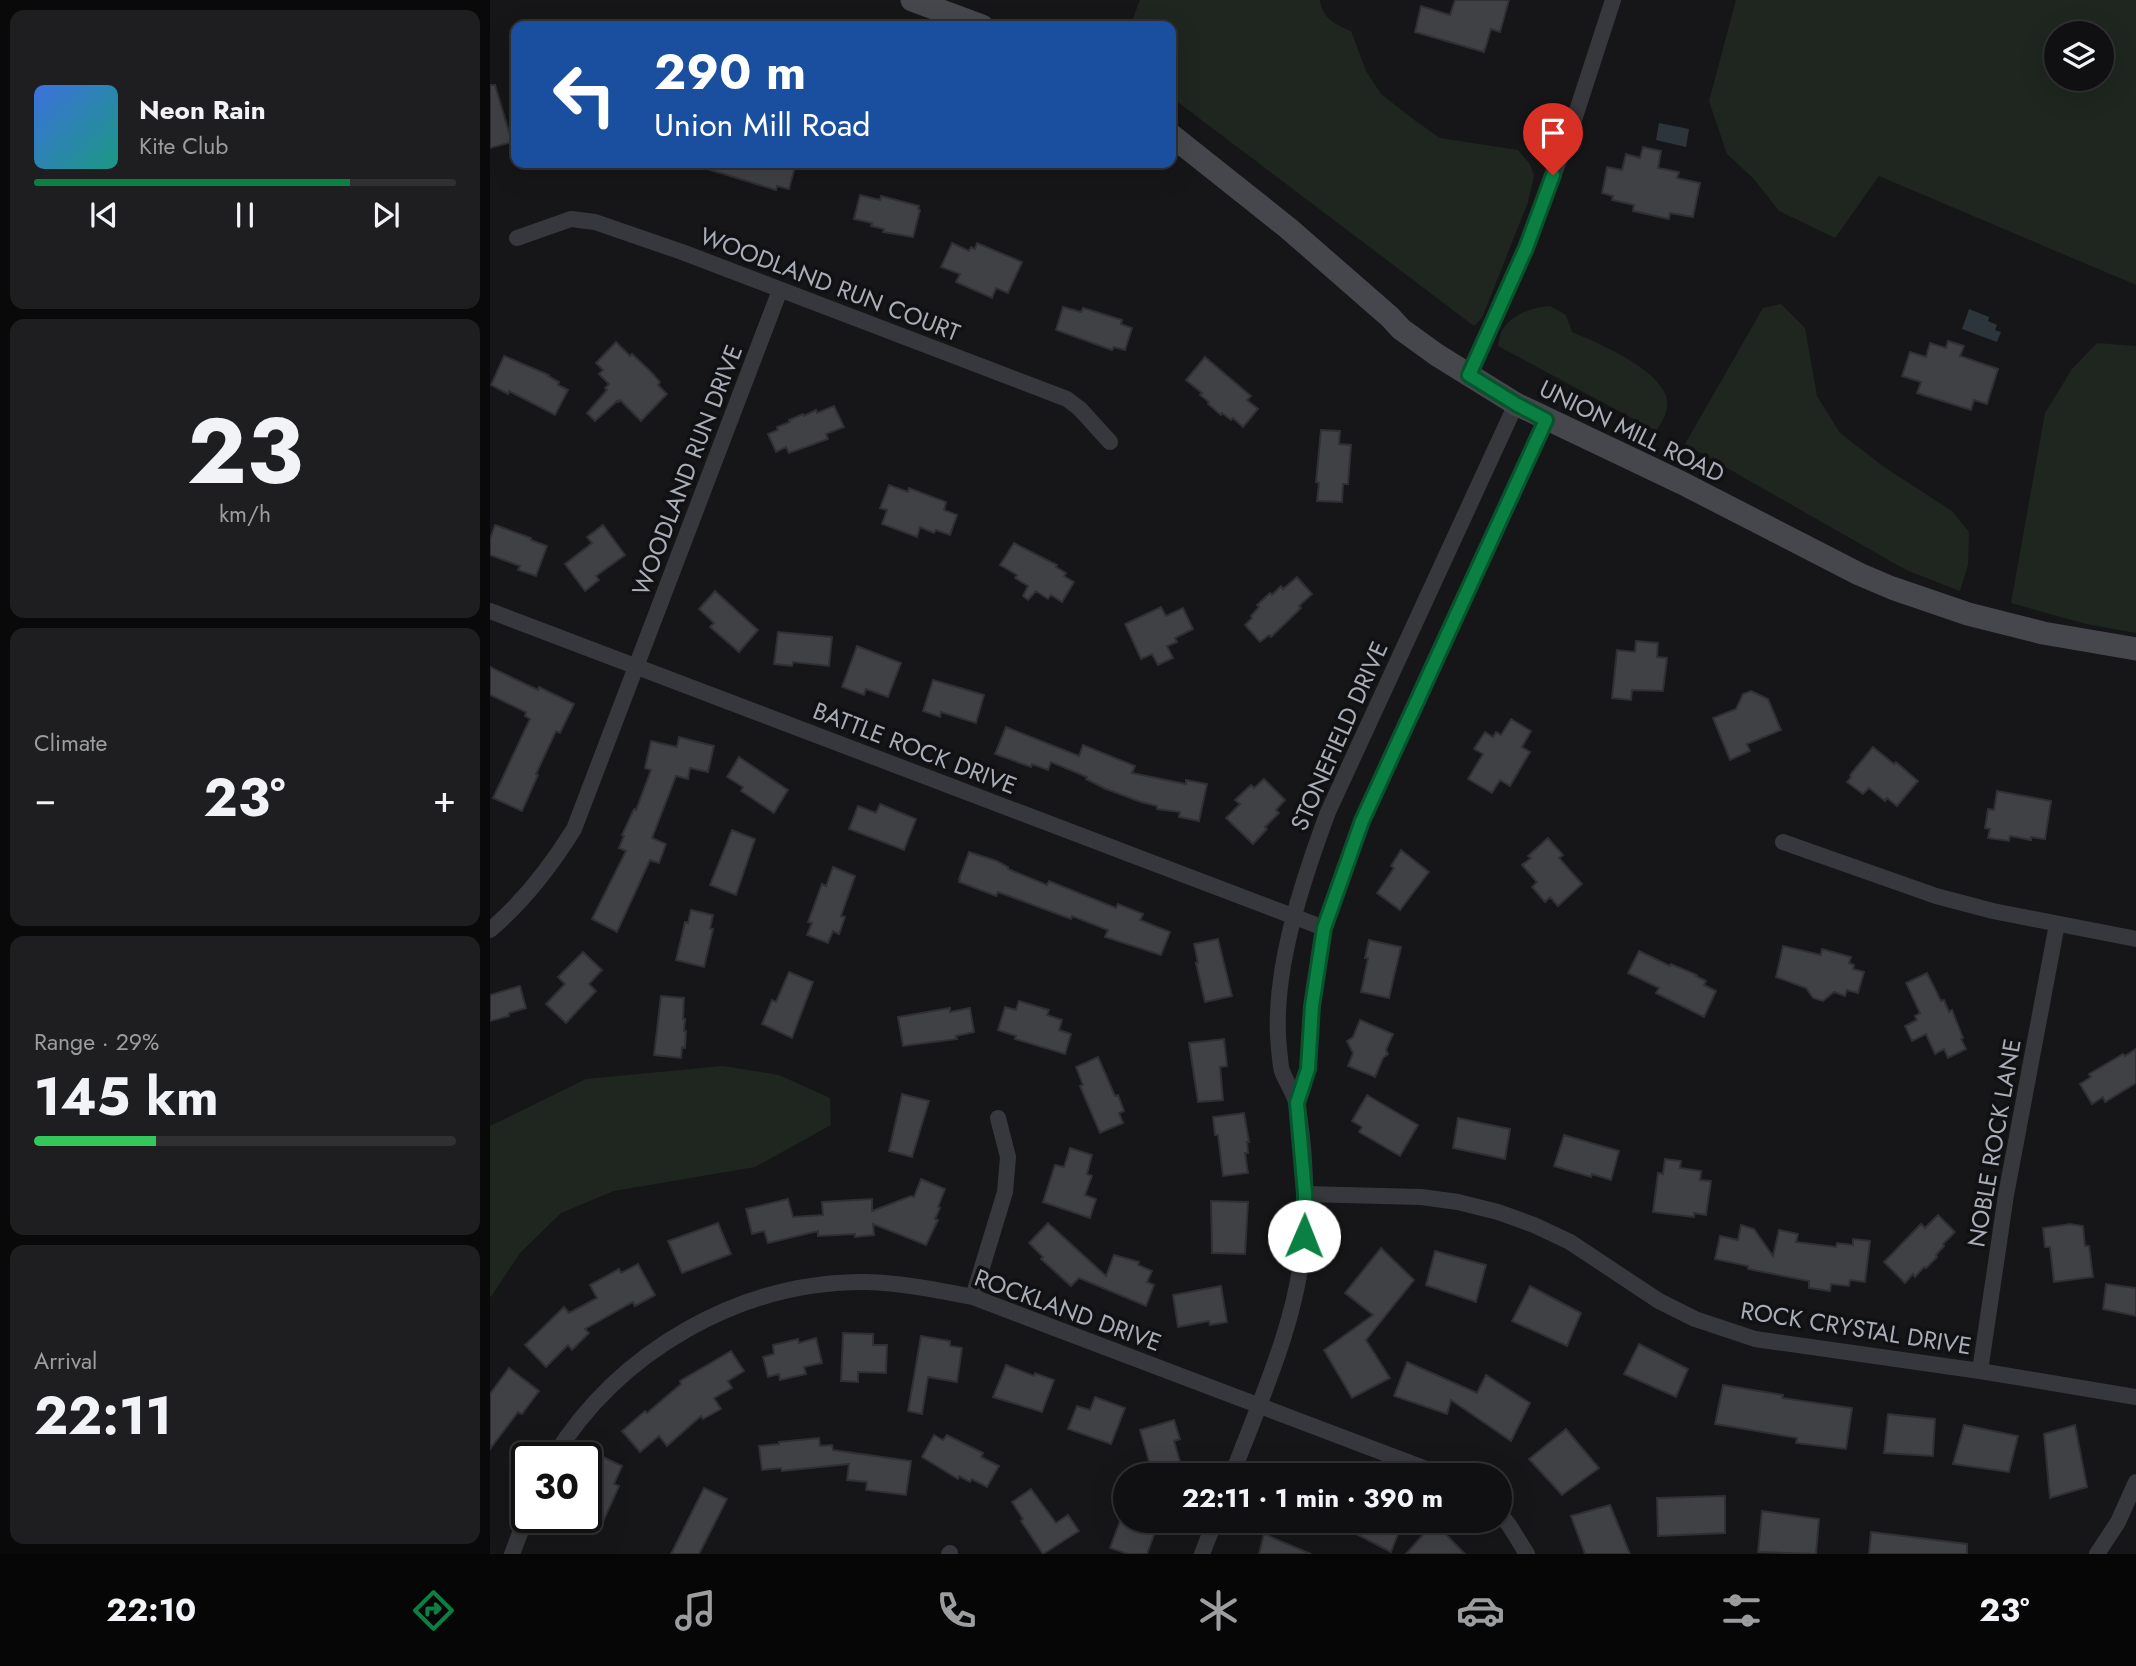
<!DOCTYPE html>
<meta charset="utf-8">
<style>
:root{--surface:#101012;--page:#1e1e20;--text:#f1f3f6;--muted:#9c9d9f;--line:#303032;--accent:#0b8043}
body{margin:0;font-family:Jost,sans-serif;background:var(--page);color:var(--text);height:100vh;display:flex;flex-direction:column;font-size:26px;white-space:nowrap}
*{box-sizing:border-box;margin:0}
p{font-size:23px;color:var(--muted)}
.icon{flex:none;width:38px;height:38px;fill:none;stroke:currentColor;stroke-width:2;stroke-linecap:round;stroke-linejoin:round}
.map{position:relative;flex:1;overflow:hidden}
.panel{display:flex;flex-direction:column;gap:10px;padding:10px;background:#09090a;width:490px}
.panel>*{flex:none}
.top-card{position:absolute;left:21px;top:21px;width:665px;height:147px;border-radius:14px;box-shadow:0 7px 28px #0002,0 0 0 2px var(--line);background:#1a4fa0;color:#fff;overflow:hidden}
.tools{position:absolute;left:1554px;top:21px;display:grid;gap:14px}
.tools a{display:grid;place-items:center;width:70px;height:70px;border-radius:50%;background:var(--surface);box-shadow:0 7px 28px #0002,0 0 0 2px var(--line);font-size:35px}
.speed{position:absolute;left:21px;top:1442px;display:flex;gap:14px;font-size:35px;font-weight:700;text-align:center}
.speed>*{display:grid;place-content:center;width:91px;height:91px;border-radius:50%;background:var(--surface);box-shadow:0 7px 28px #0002,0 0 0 2px var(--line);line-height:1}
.speed .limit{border:4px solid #111;border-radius:10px;background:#fff;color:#111}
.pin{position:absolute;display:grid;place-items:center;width:60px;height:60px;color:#fff;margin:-72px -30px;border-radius:50% 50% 50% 0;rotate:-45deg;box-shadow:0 0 7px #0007}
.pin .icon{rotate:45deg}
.me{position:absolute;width:77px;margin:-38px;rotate:1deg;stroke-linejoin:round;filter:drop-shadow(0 0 5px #0008)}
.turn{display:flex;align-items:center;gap:24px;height:147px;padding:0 28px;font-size:32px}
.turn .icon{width:91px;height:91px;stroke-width:2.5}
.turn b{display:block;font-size:49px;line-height:60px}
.big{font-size:52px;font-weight:700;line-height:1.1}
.panel .widget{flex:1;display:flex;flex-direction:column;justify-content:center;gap:10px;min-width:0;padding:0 24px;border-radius:14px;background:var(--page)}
.panel .dial{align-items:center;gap:0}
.dial b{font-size:91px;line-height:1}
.song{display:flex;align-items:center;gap:21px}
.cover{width:84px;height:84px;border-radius:10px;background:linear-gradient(135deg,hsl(220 70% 55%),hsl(170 70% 35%))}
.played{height:7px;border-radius:4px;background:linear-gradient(90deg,var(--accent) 75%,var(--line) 75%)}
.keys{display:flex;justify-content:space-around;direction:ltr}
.heat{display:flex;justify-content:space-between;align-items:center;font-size:38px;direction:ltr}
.charge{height:10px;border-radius:5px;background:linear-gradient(90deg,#34c759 29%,var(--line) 0)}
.trip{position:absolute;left:623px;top:1463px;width:399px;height:70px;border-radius:35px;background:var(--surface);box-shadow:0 7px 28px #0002,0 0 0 2px var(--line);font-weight:700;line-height:70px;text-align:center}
.dock{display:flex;height:112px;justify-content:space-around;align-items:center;background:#060607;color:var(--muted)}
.dock .icon{width:49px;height:49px}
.dock .on{color:var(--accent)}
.dock b{font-size:32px;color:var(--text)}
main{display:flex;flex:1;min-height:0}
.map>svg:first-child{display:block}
.green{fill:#1e261f;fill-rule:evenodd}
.water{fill:#2c353c}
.building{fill:#404145;stroke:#303034;stroke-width:2}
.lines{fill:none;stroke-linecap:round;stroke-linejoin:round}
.street{stroke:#37383d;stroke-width:16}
.secondary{stroke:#45474d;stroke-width:23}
.route-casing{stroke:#07532c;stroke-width:18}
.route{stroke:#0b8043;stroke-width:12}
.labels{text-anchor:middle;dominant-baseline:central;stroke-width:7;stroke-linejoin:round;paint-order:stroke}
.street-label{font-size:24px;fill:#a8adb8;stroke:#111113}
</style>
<main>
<section class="panel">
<div class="widget">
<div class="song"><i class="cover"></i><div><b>Neon Rain</b><p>Kite Club</p></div></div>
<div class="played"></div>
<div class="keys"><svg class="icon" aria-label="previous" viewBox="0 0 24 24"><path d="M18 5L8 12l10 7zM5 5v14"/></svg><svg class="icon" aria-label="pause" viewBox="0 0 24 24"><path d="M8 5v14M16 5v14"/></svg><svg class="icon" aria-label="next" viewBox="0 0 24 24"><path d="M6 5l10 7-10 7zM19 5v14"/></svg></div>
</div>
<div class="widget dial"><b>23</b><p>km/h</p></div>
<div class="widget"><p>Climate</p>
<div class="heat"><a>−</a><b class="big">23°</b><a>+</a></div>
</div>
<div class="widget"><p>Range · 29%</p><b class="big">145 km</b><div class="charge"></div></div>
<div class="widget"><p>Arrival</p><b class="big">22:11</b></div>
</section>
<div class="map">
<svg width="1646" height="1554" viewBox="0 0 1646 1554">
<rect width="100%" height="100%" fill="#161618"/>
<path class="green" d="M650,0H830C832,18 846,25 861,31L876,71L891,94L927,122L950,138L1028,150L1040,164L1044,176L1038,202L992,318L984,326L681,97V26H640Z
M1246,0H1646V285L1389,176L1345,238L1289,211L1263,178L1237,154L1219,101ZM1566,33H1612V79H1566Z
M1291,304L1315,328L1327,396L1350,433L1394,467L1462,511L1479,532L1478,565L1470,591L1416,570L1195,444L1273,308Z
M1060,306L1076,315L1082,332C1108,343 1166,367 1176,396C1180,409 1173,421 1166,431L1008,346C1009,341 1010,333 1013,329C1023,314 1043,307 1060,306Z
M1607,343L1646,346V633L1596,624L1521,603L1555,413L1582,369Z
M233,1066L289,1075L340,1098L341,1125L265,1167L124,1191L71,1213L30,1253L0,1298V1126L96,1079Z"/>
<path class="water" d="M1169,123L1199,129L1196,147L1166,140Z
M1479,309L1499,317L1498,321L1507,325L1505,330L1511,332L1507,342L1472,329Z"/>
<path class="building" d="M965,0H1019L1010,32L1001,29L994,52L925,32L931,6L960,15Z
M0,85H5L22,142L0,148Z
M1153,147L1171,151L1168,168L1189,172L1187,178L1210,183L1203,217L1180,213L1179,219L1143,211L1144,205L1122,200L1123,196L1112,193L1117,167L1132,170L1136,154L1150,158Z
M215,163H306L299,189L287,186L286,190L214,168Z
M370,195L390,200L391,196L429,206L428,209L430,210L423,237L393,232L394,229L381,226L382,223L364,219Z
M462,243L479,251L481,247L485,249L487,243L532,262L518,293L506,288L502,298L466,282L470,274L451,267Z
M573,307L591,312L593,308L632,320L631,324L642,328L635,350L624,347L622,350L566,330Z
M1458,341L1474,346L1470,356L1508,369L1497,404L1484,400L1481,410L1427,393L1431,382L1412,376L1420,352L1436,357L1440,343L1456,348Z
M126,342L140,356L142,354L160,371L170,382L168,385L177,394L151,421L130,400L128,402L127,401L105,421L97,413L117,390L115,388L119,384L109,374L113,370L106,363Z
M14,356L59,375L58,376L69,382L68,385L78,390L65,415L19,391L18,394L1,385Z
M715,357L761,396L757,400L768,409L753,427L743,418L741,420L732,413L731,415L718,404L719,402L710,395L712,393L696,380Z
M344,406L354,427L336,434L338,439L299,453L296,447L286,452L278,434L288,430L287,427L300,422L299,420L313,414L314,416L326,410L327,413Z
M831,430L850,431L849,444L861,445L858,484H853L852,502L827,501L829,483L826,482Z
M399,485L418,492L419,488L456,502L454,510L467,515L460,535L446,530L444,533L430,527L427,537L392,524L397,510L390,508Z
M5,525L41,538V540L57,546L46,576L28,570L30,566L0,555V539Z
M113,525L135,555L106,576L109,580L95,591L75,564L102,543L97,537Z
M524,543L567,565L566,567L576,573L574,576L584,582L572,602L561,595L558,599L546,591L538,600L533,596L538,586L525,578L527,575L510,565Z
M807,577L822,594L809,606L811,608L781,637L779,635L770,642L755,625L762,618L761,616L769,607L767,605L780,593L782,595L791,586L793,589Z
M225,591L268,630L249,652L220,627L224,623L209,609Z
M671,607L676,616L693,608L703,629L685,638L687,642L677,646L683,658L668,665L662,654L651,659L635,624Z
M288,632L342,637L339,666L303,662L302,666L284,664Z
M1146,641L1168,643L1167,657L1177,658L1173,691L1142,690L1141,700L1122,698L1127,650L1145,652Z
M367,646L411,663L398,697L376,689L374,695L352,687Z
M0,667L48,690L49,687L84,704L70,733L66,731L46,774L48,775L32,811L3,798L40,719L35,716L36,712L0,695Z
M443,680L494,695L486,723L451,712L450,717L433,711Z
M1261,691L1278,699L1291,730L1257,744L1260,751L1240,760L1223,718L1246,709L1253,694Z
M1021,719L1041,731L1032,747L1040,752L1020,786L1010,780L1002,793L978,779L993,754L984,749L995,732L1003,737L1006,732L1011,735Z
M516,727L589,756L593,745L645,766L642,773L696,784V780L717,784L709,821L689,817L690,812L667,809V806L651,802L616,789L596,779L597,777L561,762L558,770L542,764L541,767L505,754Z
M189,737L224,746L218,772L200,768L198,779L186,776L162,838L176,844L169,863L160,860L127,932L102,919L136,851L129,848L134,836L132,835L144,809L146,810L161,770L155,768L161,741L187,747Z
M1383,747L1404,764L1406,762L1428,781L1407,806L1397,798L1395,801L1379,788L1373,794L1357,782L1361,777L1360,775Z
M249,757L298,790L284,813L251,791L253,787L237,777Z
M774,779L795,800L786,810L789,813L775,827L777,829L763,844L736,818L750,804L745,800L761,785L764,788Z
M1507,791L1561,801L1555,839L1541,837V840L1520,836L1519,841L1498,838L1500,829L1495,828L1498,809L1504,810Z
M390,804L426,819L414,850L359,829L368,806L386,813Z
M242,830L265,839L246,895L220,885Z
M1058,838L1073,855L1069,858L1092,884L1068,906L1060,897L1055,902L1042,887L1047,882L1032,865L1041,858L1038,856Z
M911,850L939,872L910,910L887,893L904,868L901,866Z
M479,852L507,861L518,867V869L557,885L559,881L626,908L628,904L653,914L650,920L680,932L671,955L615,937L618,930L582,916L581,919L508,892L506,896L469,882L470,879H469Z
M343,867L365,876L351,916L355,917L349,934L343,931L338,943L317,935L322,923L318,922L332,884L336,886Z
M201,910L223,915L220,929H223L214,967L186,960L195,922L198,923Z
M728,939L742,996L715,1002L706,963H708L704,944Z
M879,940L911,947L899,998L871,992L878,958H875Z
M1293,946L1331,955L1332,949L1361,957L1359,963L1364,965L1363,969L1374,972L1368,993L1357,990L1355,996L1344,992L1333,1001L1323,998L1316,988L1286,977Z
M1149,951L1180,966L1181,964L1207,975L1206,976L1216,981L1214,985L1226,991L1214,1017L1166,993L1169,988L1138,973Z
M93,952L112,970L99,984L106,991L76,1023L56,1004L75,984L68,977Z
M299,972L323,982L302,1038L272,1024L282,1000L286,1002Z
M1437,973L1451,1001L1454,1000L1459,1012L1462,1010L1473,1038L1471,1039L1476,1049L1458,1058L1454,1049L1445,1054L1436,1034L1422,1041L1415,1026L1427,1020L1425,1016L1430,1013L1416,983Z
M30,986L36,1008L19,1013V1016L0,1021V995Z
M171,996L194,998L193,1019H195L194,1031H196L195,1048L192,1047L191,1058L164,1055Z
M529,1001L559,1010L557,1015L572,1020L569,1030L581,1034L575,1054L525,1039L526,1036L508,1030L515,1007L526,1010Z
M460,1008V1012L480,1008L484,1032L466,1036L467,1039L413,1046L408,1017Z
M870,1020L903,1034L896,1050L898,1054L893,1058L885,1077L858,1066L863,1053L857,1041L863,1037Z
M734,1039L737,1066L730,1067L733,1100L708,1102L699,1043Z
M1646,1049V1083L1615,1102L1613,1097L1602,1104L1590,1084L1601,1077L1599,1074L1633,1054L1635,1056Z
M608,1057L625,1096L628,1095L634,1111L629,1113L633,1123L610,1133L590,1086L593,1085L586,1067Z
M412,1094L439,1101L422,1157L399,1151Z
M877,1095L928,1125L910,1156L869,1132L872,1127L862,1121Z
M754,1113L759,1142H757L758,1153H755L758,1173L733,1176L728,1135H725L723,1117Z
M968,1118L1020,1129L1015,1159L963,1148Z
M1074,1135L1129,1151L1121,1180L1102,1174L1101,1177L1064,1166Z
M580,1148L602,1155L597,1174L602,1176L595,1195L606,1199L600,1218L553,1202L565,1165L574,1167Z
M1175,1159L1191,1161L1190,1168L1211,1171L1210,1180L1221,1181L1216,1215L1204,1213V1217L1163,1212L1168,1173L1173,1174Z
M431,1179L455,1189L448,1207L450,1208L445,1219L448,1220L436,1245L383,1224L384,1235L365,1237V1234L328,1236V1231L278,1243L274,1231L262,1234L256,1209L298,1199L303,1217L333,1215L332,1202L382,1199V1211L421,1196L424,1197Z
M721,1201L758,1202L755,1254L722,1253Z
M1448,1215L1465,1232L1453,1244L1454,1246L1446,1255L1447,1257L1436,1268L1434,1267L1425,1277L1423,1274L1415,1283L1394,1262L1431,1224L1435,1228Z
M228,1223L241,1254L192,1273L178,1241Z
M558,1223L616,1276L624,1255L649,1262L648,1265L662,1271L657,1282L664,1285L656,1306L589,1278L581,1286L551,1259L553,1257L539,1243Z
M1580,1224L1593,1226L1595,1246H1599L1603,1277L1564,1282L1560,1247H1555L1553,1228Z
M1251,1225L1264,1229L1283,1256L1289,1230L1308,1234L1306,1242L1346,1247L1347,1243L1363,1245V1239L1380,1241L1375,1282L1360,1280L1359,1286L1341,1284L1340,1291L1319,1288V1281L1258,1269V1266L1225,1259L1230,1236L1248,1240Z
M891,1248L924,1280L876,1340L900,1378L862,1398L834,1350L883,1315L855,1293Z
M945,1251L996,1265L986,1302L936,1285Z
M148,1264L165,1295L145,1306L143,1302L95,1329L99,1333L82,1350L78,1345L56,1367L35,1345L74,1307L79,1313L107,1298L100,1285L129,1269L131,1273Z
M1616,1284L1646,1288V1316L1613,1309Z
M731,1286L737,1322L720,1325L719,1321L688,1327L683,1295Z
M1040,1286L1091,1313L1077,1346L1022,1321Z
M353,1333L383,1334V1345H397L396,1373L368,1372V1382L351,1381Z
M431,1336L460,1341V1346L472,1348L467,1382L438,1377L432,1414L418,1411Z
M326,1338L332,1363L314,1367L316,1374L290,1380L289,1374L278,1377L273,1357L284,1354L283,1345L308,1339L309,1343Z
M1149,1344L1198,1369L1186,1397L1134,1374Z
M241,1351L254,1371L238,1381L242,1388L224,1398L231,1409L213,1419L211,1416L177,1446L169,1436L150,1452L132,1431L155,1411L157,1413L191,1384L190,1381Z
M917,1362L987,1393L996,1375L1040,1403L1021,1441L961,1400L957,1414L904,1396Z
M516,1365L544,1376L545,1373L564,1380L552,1412L503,1397Z
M19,1368L49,1391L32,1414L28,1412L0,1449V1394Z
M1233,1385L1293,1395L1292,1398L1362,1408L1356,1449L1306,1443L1307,1438L1225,1424Z
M605,1397L635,1408L621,1444L578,1429L587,1406L600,1410Z
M1398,1414L1445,1419L1443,1456L1394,1453Z
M684,1420L690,1439L684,1441L694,1475H663L650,1430Z
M1474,1425L1528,1436L1519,1472L1463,1464Z
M1585,1425L1597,1487L1560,1498L1554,1434Z
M1076,1429L1109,1468L1072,1495L1039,1459Z
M444,1435L453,1440L457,1435L493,1453L491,1457L509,1466L497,1487L482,1479L480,1482L469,1476L468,1479L432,1457Z
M329,1438L330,1446L342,1445L343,1450L421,1461L416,1495L376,1490L377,1482L357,1480L359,1464L292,1471L291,1468L272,1470L269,1446L289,1444V1442Z
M111,1456L132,1466L124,1484L129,1486L113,1522L96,1515V1469L104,1473Z
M214,1488L237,1499L209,1554H181Z
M541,1489L566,1523L578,1515L589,1531L553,1554L531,1521L533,1519L522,1502Z
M1235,1496V1533L1168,1536L1167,1498Z
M1120,1505L1140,1554H1095L1081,1516Z
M1272,1511L1329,1519L1326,1554L1268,1552Z
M630,1521H669L657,1554H638L620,1548Z
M841,1521H913L901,1552Z
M944,1522L975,1554H916Z
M1381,1532L1477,1544V1554H1379Z
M774,1534L821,1554H769Z"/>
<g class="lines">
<path class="street" d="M27,238L81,219L105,222L192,252L577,399L590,409L620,442
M980,375L1036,248L1082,126L1123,0
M0,611L834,928
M1293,842L1446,896L1503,911L1646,939
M0,930C33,902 61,866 84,829L290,290
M807,1103L818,1069L822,1006L834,928L854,869L872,822L943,664L1056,420
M815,1194L931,1197L968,1202L1008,1212L1044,1225L1080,1242L1169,1301L1205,1319L1265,1339L1490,1371L1646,1397
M483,1297L515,1192L518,1157L508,1118
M1490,1371L1516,1195L1567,924
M63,1458C129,1351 250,1281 376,1282C412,1283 447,1290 483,1297L952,1475
M742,1475C771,1398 808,1320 814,1237C817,1199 815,1142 807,1105C804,1093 796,1082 792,1071C790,1064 790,1056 789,1049C781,974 812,882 838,812L1026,404
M1010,1514L1019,1525L1037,1554
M22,1554L37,1515
M459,1554L460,1553
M712,1554L725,1521
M1607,1554L1628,1522L1646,1482"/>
<path class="secondary" d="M422,0L492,26
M681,135L798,228L900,317L911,329L947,355L1026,404L1192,483L1369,574L1402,588L1478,614L1553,633L1646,649"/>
</g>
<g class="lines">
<defs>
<path id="route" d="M814,1236L815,1194L807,1103L818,1069L822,1006L834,928L872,821L1056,420L1026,404L979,375L1036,248L1063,175"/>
</defs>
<use href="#route" class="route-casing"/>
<use href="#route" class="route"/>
</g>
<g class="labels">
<g class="street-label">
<text transform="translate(340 284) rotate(21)">WOODLAND RUN COURT</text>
<text transform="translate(1142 431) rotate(26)">UNION MILL ROAD</text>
<text transform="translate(197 470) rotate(-69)">WOODLAND RUN DRIVE</text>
<text transform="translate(849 736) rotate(-66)">STONEFIELD DRIVE</text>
<text transform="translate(425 748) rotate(21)">BATTLE ROCK DRIVE</text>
<text transform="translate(1504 1143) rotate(-80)">NOBLE ROCK LANE</text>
<text transform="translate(578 1310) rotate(20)">ROCKLAND DRIVE</text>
<text transform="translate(1366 1328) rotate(9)">ROCK CRYSTAL DRIVE</text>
</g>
</g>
</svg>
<div class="tools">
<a><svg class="icon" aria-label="layers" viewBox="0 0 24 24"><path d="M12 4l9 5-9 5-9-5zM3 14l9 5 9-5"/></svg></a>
</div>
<div class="speed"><div class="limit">30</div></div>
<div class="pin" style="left:1063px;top:175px;background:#d93025"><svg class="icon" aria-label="arrive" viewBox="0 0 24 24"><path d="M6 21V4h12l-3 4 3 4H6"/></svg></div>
<svg class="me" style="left:814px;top:1236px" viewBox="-20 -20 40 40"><circle r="19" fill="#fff"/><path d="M0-13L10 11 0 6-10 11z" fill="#0b8043"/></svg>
<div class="trip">22:11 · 1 min · 390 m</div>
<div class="top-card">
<div class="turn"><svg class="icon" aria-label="left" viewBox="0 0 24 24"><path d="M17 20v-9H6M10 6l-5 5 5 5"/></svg><div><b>290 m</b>Union Mill Road</div></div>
</div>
</div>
</main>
<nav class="dock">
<b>22:10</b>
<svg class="icon on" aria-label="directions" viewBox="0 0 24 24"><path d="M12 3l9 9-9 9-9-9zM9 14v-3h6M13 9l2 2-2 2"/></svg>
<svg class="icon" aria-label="music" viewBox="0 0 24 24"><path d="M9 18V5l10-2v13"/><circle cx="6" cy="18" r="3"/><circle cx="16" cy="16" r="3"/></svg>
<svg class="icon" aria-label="phone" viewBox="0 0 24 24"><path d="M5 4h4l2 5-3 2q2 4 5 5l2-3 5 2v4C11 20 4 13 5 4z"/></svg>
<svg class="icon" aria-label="climate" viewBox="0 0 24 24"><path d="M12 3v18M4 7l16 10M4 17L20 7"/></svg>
<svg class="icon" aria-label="car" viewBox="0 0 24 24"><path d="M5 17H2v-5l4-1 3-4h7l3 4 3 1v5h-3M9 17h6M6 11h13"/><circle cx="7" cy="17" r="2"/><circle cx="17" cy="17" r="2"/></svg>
<svg class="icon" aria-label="filters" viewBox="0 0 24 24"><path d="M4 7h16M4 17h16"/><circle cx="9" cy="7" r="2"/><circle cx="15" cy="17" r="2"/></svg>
<b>23°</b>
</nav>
